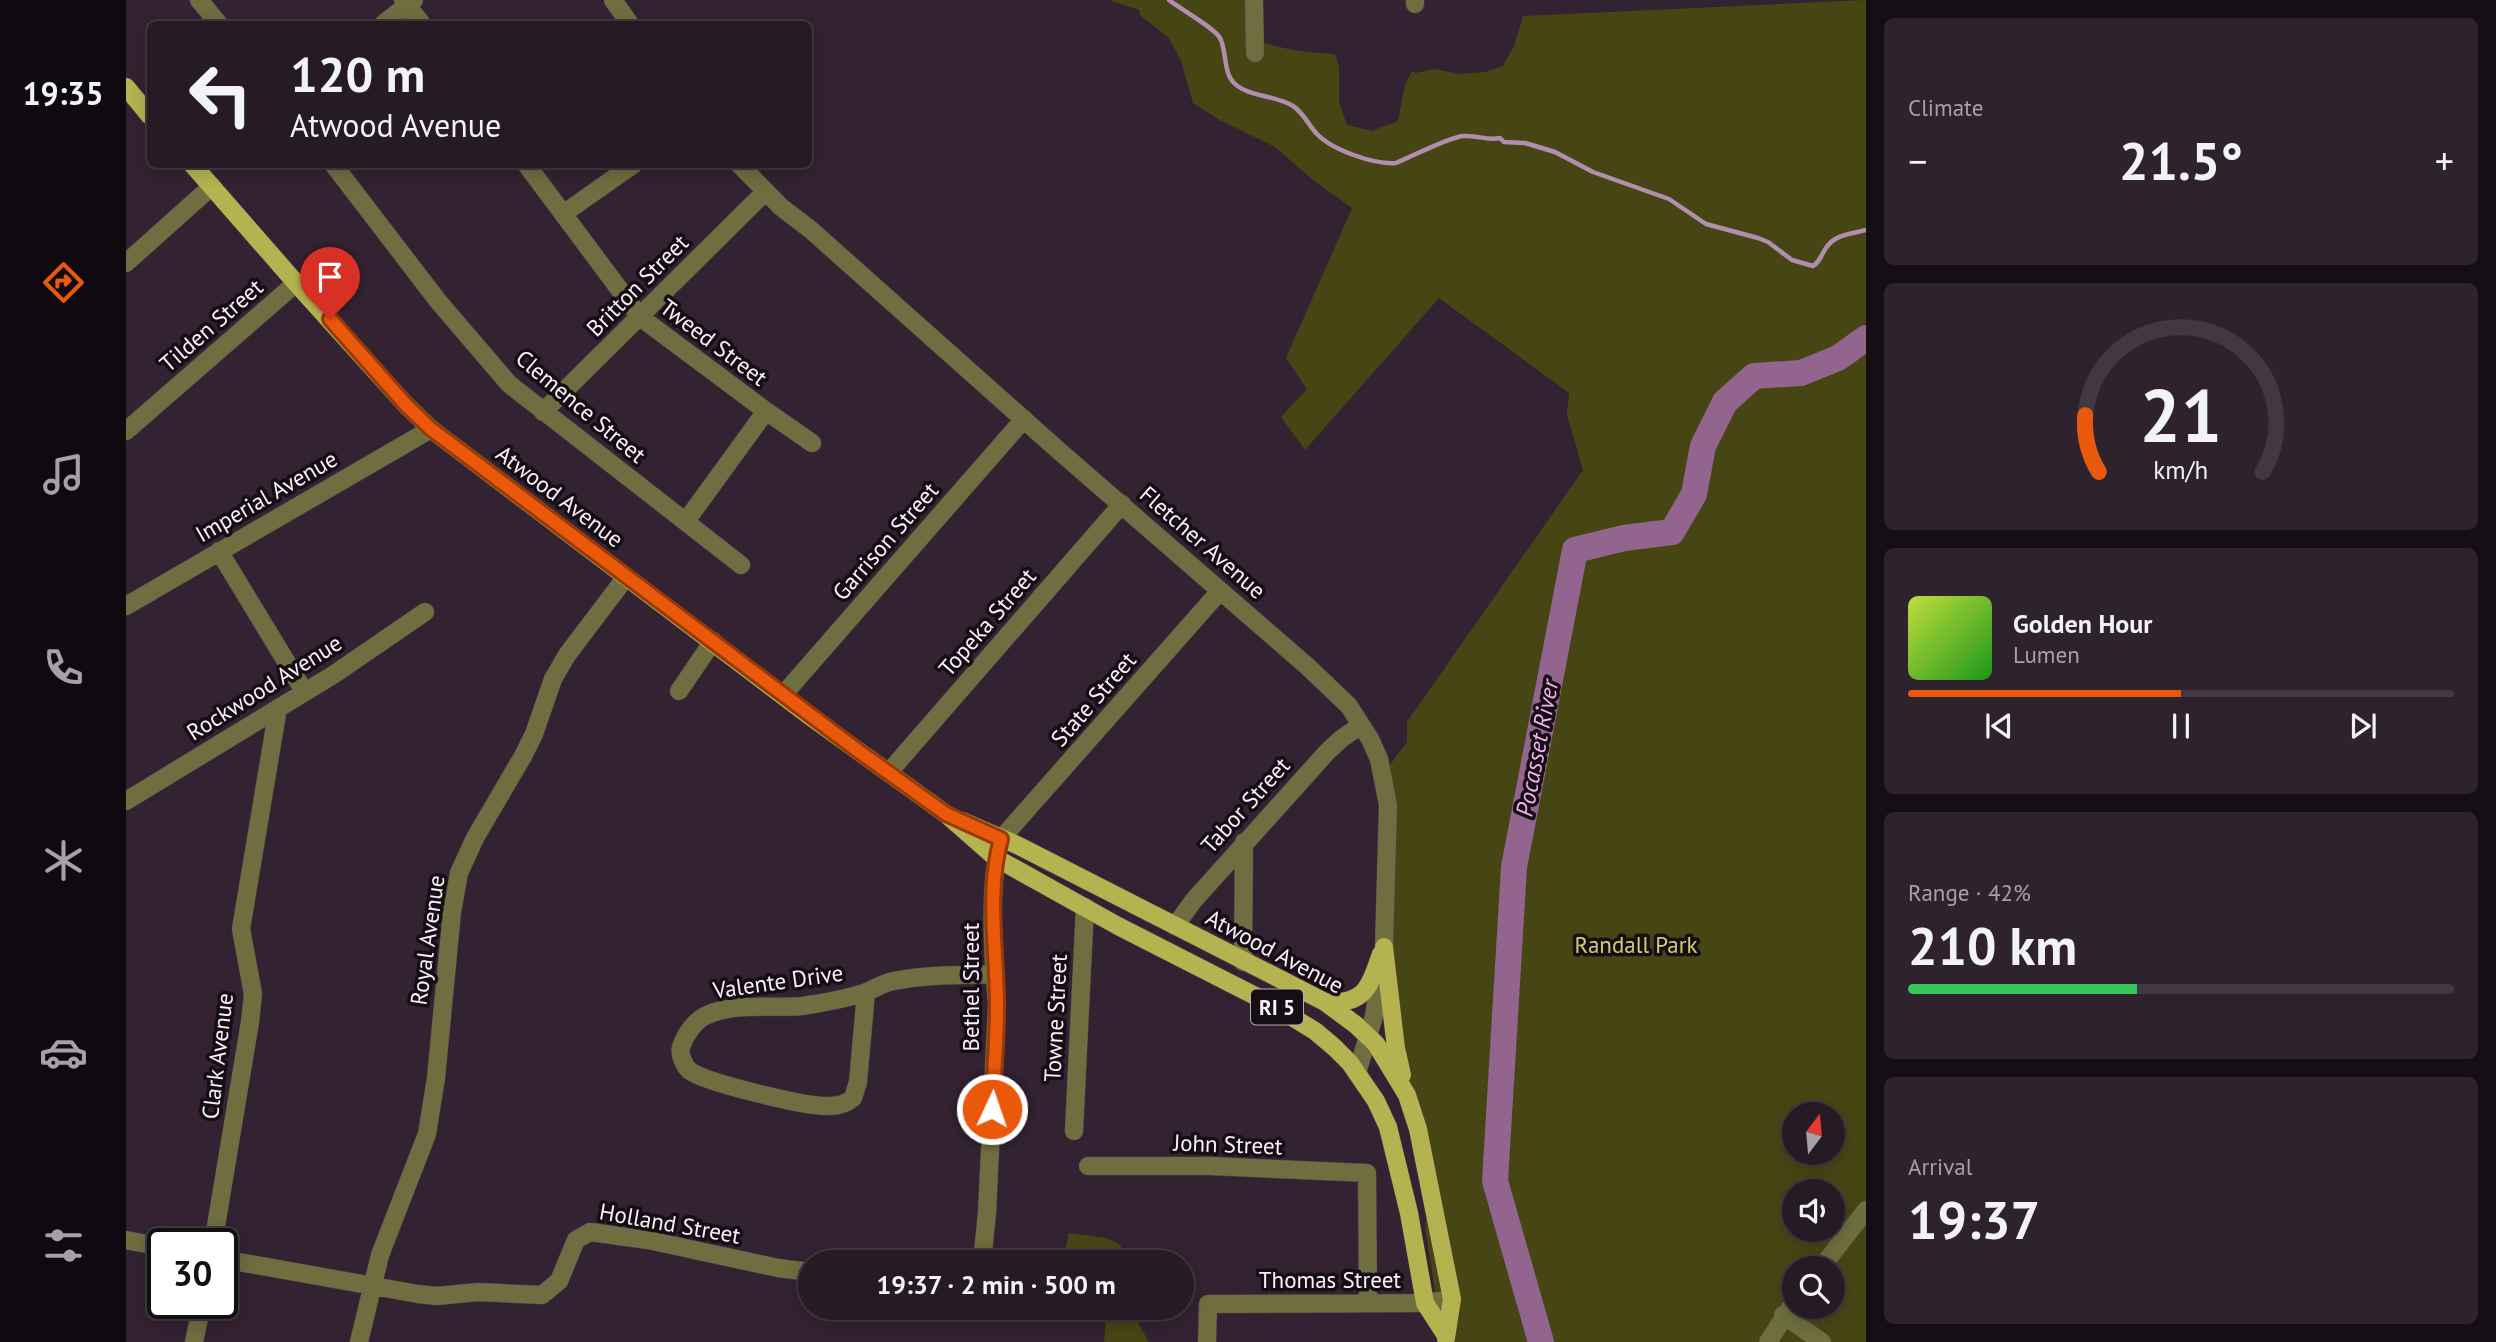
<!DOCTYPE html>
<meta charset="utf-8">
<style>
:root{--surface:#261a25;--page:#2e232d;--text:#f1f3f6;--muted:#a4a1a7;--line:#423842;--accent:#ea580c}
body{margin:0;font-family:"PT Sans",sans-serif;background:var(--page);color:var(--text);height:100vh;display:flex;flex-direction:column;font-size:26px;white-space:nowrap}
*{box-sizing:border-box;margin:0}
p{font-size:23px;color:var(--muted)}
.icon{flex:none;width:38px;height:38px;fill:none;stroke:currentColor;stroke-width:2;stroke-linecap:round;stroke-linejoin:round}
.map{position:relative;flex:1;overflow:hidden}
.sheet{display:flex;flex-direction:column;gap:18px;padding:18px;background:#150e14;width:630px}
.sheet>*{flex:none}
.banner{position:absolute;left:21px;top:21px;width:665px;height:147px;border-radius:10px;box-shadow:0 4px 18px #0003,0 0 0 2px var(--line);background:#261a25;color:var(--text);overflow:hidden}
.needle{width:46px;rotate:16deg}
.fabs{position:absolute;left:1656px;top:1102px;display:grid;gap:14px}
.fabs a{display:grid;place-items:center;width:63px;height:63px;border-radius:50%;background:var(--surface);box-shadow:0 4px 18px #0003,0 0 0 2px var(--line);font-size:35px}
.speed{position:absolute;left:21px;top:1228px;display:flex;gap:14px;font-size:35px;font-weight:700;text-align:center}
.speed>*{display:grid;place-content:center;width:91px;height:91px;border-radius:50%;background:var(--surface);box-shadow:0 4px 18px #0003,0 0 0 2px var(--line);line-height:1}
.speed .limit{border:4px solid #111;border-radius:10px;background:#fff;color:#111}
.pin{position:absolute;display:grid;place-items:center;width:60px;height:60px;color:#fff;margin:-72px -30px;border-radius:50% 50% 50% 0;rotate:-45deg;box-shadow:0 0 7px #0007}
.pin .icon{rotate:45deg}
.me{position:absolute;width:77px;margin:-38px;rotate:3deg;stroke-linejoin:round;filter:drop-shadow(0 0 5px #0008)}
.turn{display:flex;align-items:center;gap:24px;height:147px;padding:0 28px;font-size:32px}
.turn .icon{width:91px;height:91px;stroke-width:2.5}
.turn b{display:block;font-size:49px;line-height:60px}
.big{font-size:52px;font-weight:800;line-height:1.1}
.sheet .card{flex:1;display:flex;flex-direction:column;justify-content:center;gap:10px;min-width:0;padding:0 24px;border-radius:10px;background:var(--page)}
.sheet .dial{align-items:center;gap:0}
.dial svg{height:182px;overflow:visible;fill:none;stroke:var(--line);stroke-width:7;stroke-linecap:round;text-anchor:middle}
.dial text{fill:var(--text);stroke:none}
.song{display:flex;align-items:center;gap:21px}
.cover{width:84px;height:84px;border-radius:10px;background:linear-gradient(135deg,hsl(70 70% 55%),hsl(120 70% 35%))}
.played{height:7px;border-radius:4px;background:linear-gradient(90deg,var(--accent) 50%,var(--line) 50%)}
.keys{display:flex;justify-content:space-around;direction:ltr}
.heat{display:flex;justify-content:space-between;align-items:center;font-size:38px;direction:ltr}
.charge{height:10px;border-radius:5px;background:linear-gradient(90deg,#34c759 42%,var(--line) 0)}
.trip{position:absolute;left:672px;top:1250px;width:396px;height:70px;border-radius:35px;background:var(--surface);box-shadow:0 4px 18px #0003,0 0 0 2px var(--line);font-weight:800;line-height:70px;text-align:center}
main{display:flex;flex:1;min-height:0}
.tab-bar{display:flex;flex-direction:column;width:126px;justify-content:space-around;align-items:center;background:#0f0a0f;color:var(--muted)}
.tab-bar .icon{width:49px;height:49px}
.tab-bar .active{color:var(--accent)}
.tab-bar b{font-size:32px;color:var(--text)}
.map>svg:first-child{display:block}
.green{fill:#464615;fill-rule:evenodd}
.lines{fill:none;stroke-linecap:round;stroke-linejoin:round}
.stream{stroke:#b28eae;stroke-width:4.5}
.river{stroke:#92648e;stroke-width:26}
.minor-casing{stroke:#4f3f4d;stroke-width:19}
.major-casing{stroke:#4f3f4d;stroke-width:19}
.minor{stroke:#6e6e40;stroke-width:18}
.major{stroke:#b4b34f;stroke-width:18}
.route-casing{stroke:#983908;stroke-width:18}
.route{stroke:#ea580c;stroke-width:12}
.labels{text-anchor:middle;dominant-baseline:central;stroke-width:7;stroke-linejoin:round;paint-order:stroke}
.shield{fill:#160e15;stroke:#b7acb5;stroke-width:2}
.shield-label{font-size:21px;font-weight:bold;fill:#fcf0fa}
.street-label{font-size:23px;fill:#fcf0fa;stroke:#160e15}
.park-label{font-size:23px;fill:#d0d074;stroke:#160e15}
.water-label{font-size:24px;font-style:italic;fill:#f8b2f2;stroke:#160e15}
</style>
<main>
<nav class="tab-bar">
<b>19:35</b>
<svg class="icon active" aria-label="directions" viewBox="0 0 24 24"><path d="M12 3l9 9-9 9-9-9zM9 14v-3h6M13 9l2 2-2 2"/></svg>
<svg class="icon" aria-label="music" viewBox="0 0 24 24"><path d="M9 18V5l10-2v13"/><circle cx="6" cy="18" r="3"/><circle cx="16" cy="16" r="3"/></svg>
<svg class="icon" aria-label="phone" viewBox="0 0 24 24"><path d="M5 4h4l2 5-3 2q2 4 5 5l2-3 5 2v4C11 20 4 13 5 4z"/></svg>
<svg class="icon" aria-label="climate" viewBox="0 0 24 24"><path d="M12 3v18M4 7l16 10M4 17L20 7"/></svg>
<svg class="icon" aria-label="car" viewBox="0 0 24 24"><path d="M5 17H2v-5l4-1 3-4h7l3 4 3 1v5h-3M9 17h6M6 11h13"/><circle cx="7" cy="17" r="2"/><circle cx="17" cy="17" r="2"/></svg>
<svg class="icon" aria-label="filters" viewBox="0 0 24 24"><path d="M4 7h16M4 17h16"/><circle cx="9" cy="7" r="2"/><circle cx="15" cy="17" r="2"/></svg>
</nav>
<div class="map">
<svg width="1740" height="1342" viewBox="0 0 1740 1342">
<rect width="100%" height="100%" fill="#332231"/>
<path class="green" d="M983,0H1129L1131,41C1157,49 1183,53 1209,54L1213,67V102L1221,125L1246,131L1272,121L1279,85L1286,71L1290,73L1308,69L1335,74L1359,72L1377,66L1388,46L1397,16L1740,0V1342H1317L1299,1227L1301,1214L1289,1114L1264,997L1260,770L1281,742V722L1457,470L1441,415L1443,393L1313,298L1179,450L1155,417L1181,389L1160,358L1226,208L1187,180L1149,147L1092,119L1067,103L1055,61L1043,38L1014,15L1013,10ZM1668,1115H1706V1153H1668ZM1668,1192H1706V1230H1668ZM1668,1269H1706V1307H1668Z
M943,1233L981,1238L995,1245L994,1262H936Z
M962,1307H1012V1323L1023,1342H978L980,1321Z"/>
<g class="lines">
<path class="stream" d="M1043,0C1053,8 1090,29 1094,38C1101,51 1097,72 1108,83C1122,97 1150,95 1167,106C1177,112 1183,126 1191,134C1206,150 1249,165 1270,163C1287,156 1321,138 1337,136C1350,135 1362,141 1374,138L1378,142L1399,143L1429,152L1467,172L1543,199L1580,224L1632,238L1642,242L1666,260L1687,266C1694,262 1695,255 1700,248C1709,234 1725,234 1740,230"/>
<path class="river" d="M1415,1342L1369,1181L1388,867L1449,550L1498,538L1546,532L1568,494L1577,446L1599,402L1628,376L1675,373L1712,358L1740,338"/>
<defs>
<path id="minor" d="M73,0L93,24
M277,0L296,24
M487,0L504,24
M1128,0L1129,53
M1289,0V4
M257,24L288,0
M207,164L312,301L383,384L615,565
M400,164L514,317L640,411L686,443
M613,164L655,207L685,230L932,450L1181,666L1223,706L1244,739L1253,759L1262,805L1258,947L1248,1016L1231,1073
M437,214L508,164
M0,263L86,186
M417,412L639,192
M0,431L170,283
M560,521L640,411
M93,551L178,691
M0,606L305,429
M553,691L587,641
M657,695L898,419
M763,772L996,504
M0,801L207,675L299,612
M1049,926L1068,900L1201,752L1215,739L1235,725
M1117,962L1118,842
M740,992L732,1082L727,1098C720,1104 712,1106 703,1106C681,1107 581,1083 564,1071C558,1066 553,1054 555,1047C559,1035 569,1020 581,1015C611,1002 645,1009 676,1006C697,1003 718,999 738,993C748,989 757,983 768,981C799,974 836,976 868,974
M948,1131L959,907
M962,1166H1084L1241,1173L1242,1302
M0,1240L37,1247
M87,1244L124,1022L127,994L115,929L152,708
M96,1259L292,1294L311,1296L352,1292L416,1295L433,1281L450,1240L464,1232L522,1240L652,1268L684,1272
M856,1262L861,1213L871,1005C867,956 862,885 875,839L1094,591
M1694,1269L1740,1210
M1657,1315L1696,1342
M68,1342L76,1304
M233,1342L254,1255L301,1134L310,1078L326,912L333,873L349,838L397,756L408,734L427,679L441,655L500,577
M1081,1342L1082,1304L1299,1303L1326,1299
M1642,1342L1668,1302"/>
<path id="major" d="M0,87L24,116
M66,164L170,283L280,405L305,429L685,717L820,814L870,858L992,926L1143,1003L1189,1031L1208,1047L1224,1063L1250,1101L1262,1127L1283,1213L1299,1303L1319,1334
M836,821L891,845L1199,1002L1230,1025L1250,1044L1281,1095L1292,1129L1326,1299L1320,1338
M1258,947L1270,1048L1276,1075
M1199,1002C1239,1005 1243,988 1255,954"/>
</defs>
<use href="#minor" class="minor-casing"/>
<use href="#major" class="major-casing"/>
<use href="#minor" class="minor"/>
<use href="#major" class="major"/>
</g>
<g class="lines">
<defs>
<path id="route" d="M204,319L280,405L305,429L731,750L820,814L875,839C860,892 871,951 871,1006C871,1040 868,1075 866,1109"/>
</defs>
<use href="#route" class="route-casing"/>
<use href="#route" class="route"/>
</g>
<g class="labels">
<rect class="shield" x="1125" y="989.5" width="52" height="35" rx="5"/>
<g class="shield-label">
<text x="1151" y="1007">RI 5</text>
</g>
<g class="street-label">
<text transform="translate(511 285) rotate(-45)">Britton Street</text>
<text transform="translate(85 325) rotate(-41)">Tilden Street</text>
<text transform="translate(588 342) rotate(37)">Tweed Street</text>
<text transform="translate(455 406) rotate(40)">Clemence Street</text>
<text transform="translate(140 496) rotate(-30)">Imperial Avenue</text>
<text transform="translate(434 496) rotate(37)">Atwood Avenue</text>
<text transform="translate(759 541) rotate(-49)">Garrison Street</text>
<text transform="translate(1077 542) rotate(41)">Fletcher Avenue</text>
<text transform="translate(861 622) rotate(-49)">Topeka Street</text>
<text transform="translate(138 687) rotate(-32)">Rockwood Avenue</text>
<text transform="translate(967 699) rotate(-49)">State Street</text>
<text transform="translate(1119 805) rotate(-48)">Tabor Street</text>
<text transform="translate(301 940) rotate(-82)">Royal Avenue</text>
<text transform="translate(1149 951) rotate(28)">Atwood Avenue</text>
<text transform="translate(652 981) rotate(-8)">Valente Drive</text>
<text transform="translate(844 987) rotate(-90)">Bethel Street</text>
<text transform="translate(929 1018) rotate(-87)">Towne Street</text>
<text transform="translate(91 1056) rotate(-83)">Clark Avenue</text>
<text transform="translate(1102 1144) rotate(2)">John Street</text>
<text transform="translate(544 1223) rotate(10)">Holland Street</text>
<text x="1204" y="1279">Thomas Street</text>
</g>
<g class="park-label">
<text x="1510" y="944">Randall Park</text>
</g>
<g class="water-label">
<text transform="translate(1411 748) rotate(-79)">Pocasset River</text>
</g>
</g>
</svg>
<div class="fabs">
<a><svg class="needle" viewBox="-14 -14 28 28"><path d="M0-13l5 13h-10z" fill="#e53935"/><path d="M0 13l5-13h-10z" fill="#a4a1a7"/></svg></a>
<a><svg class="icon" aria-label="sound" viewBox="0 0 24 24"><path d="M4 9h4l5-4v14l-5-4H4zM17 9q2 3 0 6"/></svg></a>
<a><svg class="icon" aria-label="search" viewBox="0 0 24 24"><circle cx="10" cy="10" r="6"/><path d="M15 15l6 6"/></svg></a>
</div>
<div class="speed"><div class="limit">30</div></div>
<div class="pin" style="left:204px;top:319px;background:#d93025"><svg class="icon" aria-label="arrive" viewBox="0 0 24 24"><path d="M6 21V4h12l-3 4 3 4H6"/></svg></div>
<svg class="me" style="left:866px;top:1109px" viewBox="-20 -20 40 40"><circle r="17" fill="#ea580c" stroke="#fff" stroke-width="3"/><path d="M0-11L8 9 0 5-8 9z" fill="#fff"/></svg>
<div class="trip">19:37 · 2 min · 500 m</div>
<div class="banner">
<div class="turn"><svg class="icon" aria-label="left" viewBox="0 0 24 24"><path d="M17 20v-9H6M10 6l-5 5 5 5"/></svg><div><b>120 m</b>Atwood Avenue</div></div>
</div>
</div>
<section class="sheet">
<div class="card"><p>Climate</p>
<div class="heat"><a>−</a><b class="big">21.5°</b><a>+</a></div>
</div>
<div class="card dial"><svg viewBox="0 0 100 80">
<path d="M14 69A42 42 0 1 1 86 69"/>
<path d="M14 69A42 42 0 0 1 8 44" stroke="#ea580c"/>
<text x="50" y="56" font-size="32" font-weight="700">21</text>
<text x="50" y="72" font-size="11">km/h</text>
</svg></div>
<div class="card">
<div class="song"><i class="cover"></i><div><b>Golden Hour</b><p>Lumen</p></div></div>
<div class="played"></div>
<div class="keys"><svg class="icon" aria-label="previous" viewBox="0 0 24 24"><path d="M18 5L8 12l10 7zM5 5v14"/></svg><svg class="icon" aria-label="pause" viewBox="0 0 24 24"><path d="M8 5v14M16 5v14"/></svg><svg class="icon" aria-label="next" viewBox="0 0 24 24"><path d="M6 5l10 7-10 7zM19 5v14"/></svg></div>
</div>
<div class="card"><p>Range · 42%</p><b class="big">210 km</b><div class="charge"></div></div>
<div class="card"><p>Arrival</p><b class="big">19:37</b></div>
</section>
</main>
